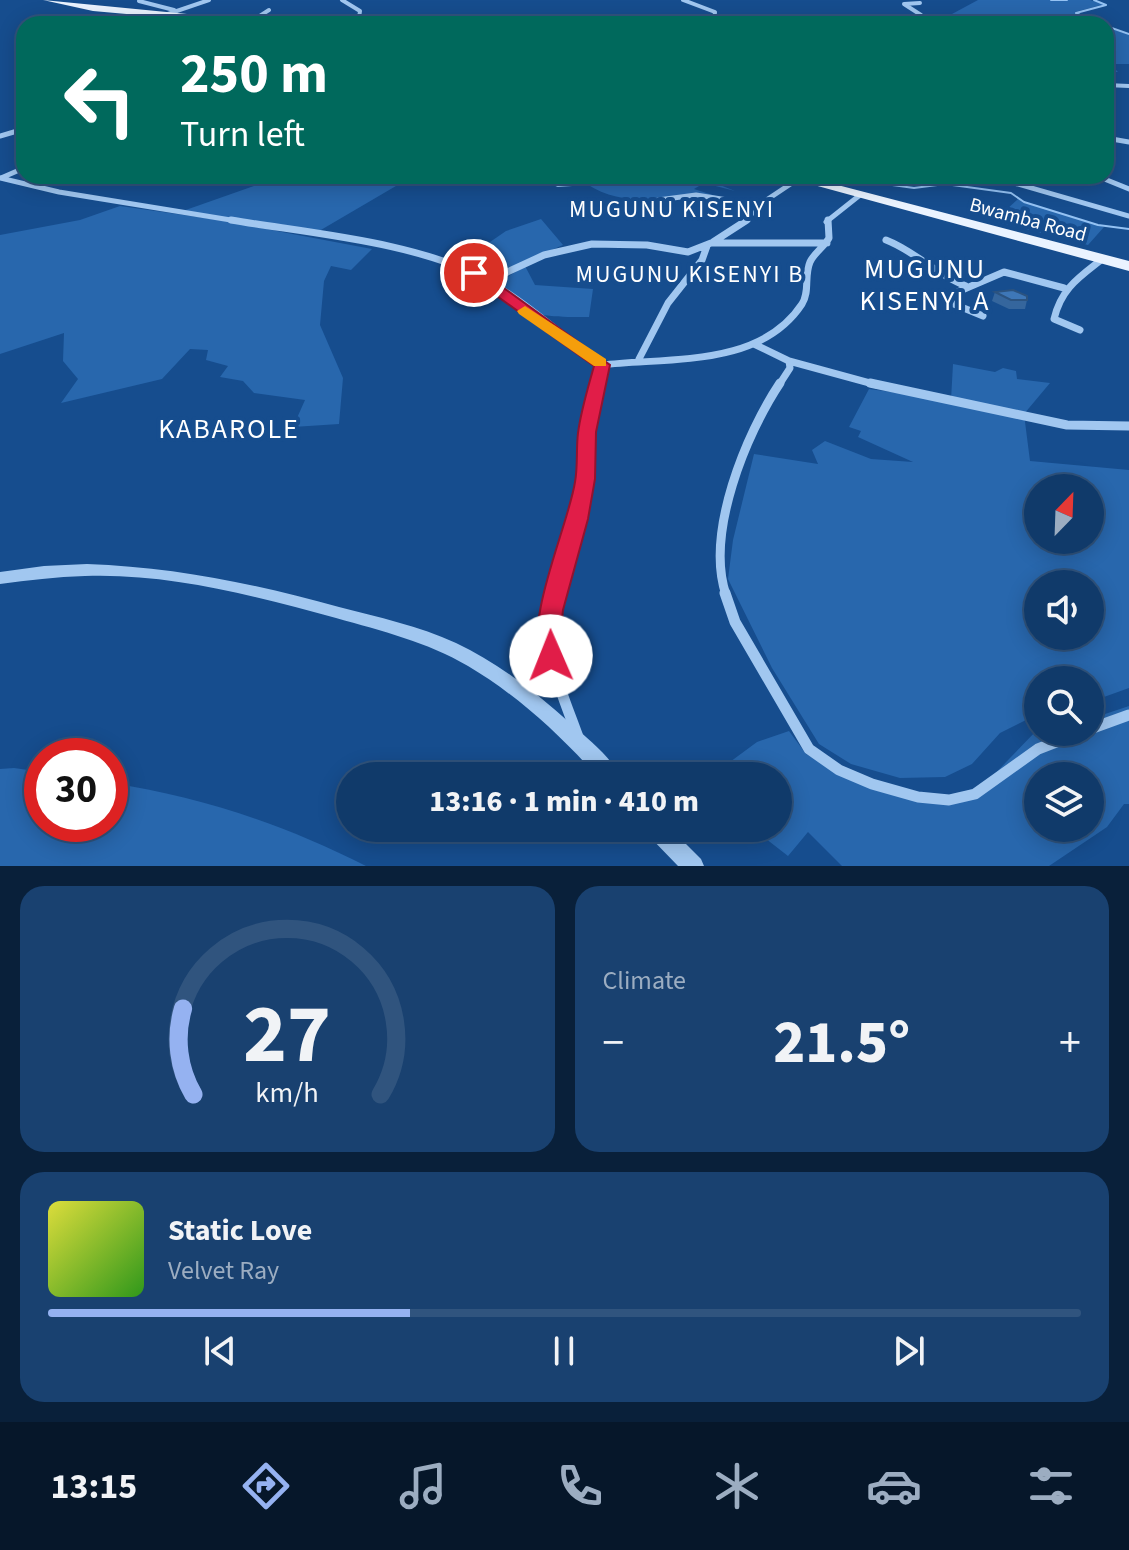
<!DOCTYPE html>
<meta charset="utf-8">
<style>
:root{--surface:#103a6a;--page:#194170;--text:#f1f3f6;--muted:#9cadc1;--line:#30547e;--accent:#95b2f1}
body{margin:0;font-family:"Source Sans 3",sans-serif;background:var(--page);color:var(--text);height:100vh;display:flex;flex-direction:column;font-size:30px;white-space:nowrap}
*{box-sizing:border-box;margin:0}
p{font-size:26px;color:var(--muted)}
.icon{flex:none;width:44px;height:44px;fill:none;stroke:currentColor;stroke-width:2;stroke-linecap:round;stroke-linejoin:round}
.map{position:relative;height:866px;overflow:hidden}
.drawer{display:flex;flex-direction:column;gap:20px;padding:20px;background:#09203a;flex:1}
.drawer>*{flex:none}
.hud{position:absolute;left:16px;top:16px;width:1098px;height:168px;border-radius:24px;box-shadow:0 4px 20px #0003,0 0 0 2px var(--line);background:#00695c;color:#fff;overflow:hidden}
.needle{width:52px;rotate:23deg}
.tools{position:absolute;left:1024px;top:474px;display:grid;gap:16px}
.tools a{display:grid;place-items:center;width:80px;height:80px;border-radius:50%;background:var(--surface);box-shadow:0 4px 20px #0003,0 0 0 2px var(--line);font-size:40px}
.speed{position:absolute;left:24px;top:738px;display:flex;gap:16px;font-size:40px;font-weight:700;text-align:center}
.speed>*{display:grid;place-content:center;width:104px;height:104px;border-radius:50%;background:var(--surface);box-shadow:0 4px 20px #0003,0 0 0 2px var(--line);line-height:1}
.speed .limit{border:12px solid #d22;background:#fff;color:#111}
.pin{position:absolute;display:grid;place-items:center;width:68px;height:68px;color:#fff;margin:-34px;border:4px solid #fff;border-radius:50%;box-shadow:0 2px 8px #0007}
.me{position:absolute;width:88px;margin:-44px;rotate:359deg;stroke-linejoin:round;filter:drop-shadow(0 0 6px #0008)}
.turn{display:flex;align-items:center;gap:28px;height:168px;padding:0 32px;font-size:36px}
.turn .icon{width:104px;height:104px;stroke-width:2.5}
.turn b{display:block;font-size:56px;line-height:68px}
.big{font-size:60px;font-weight:800;line-height:1.1}
.drawer .card{flex:1;display:flex;flex-direction:column;justify-content:center;gap:12px;min-width:0;padding:0 28px;border-radius:24px;background:var(--page)}
.drawer .dial{align-items:center;gap:0}
.dial svg{height:208px;overflow:visible;fill:none;stroke:var(--line);stroke-width:7;stroke-linecap:round;text-anchor:middle}
.dial text{fill:var(--text);stroke:none}
.song{display:flex;align-items:center;gap:24px}
.cover{width:96px;height:96px;border-radius:12px;background:linear-gradient(135deg,hsl(60 70% 55%),hsl(110 70% 35%))}
.played{height:8px;border-radius:4px;background:linear-gradient(90deg,var(--accent) 35%,var(--line) 35%)}
.keys{display:flex;justify-content:space-around;direction:ltr}
.heat{display:flex;justify-content:space-between;align-items:center;font-size:44px;direction:ltr}
.drawer .tiles{flex:1;display:grid;gap:20px;grid-template-columns:1fr 1fr}
.card:last-child{grid-column:span 2}
.trip{position:absolute;left:336px;top:762px;width:456px;height:80px;border-radius:40px;background:var(--surface);box-shadow:0 4px 20px #0003,0 0 0 2px var(--line);font-weight:800;line-height:80px;text-align:center}
.tabs{display:flex;height:128px;justify-content:space-around;align-items:center;background:#06172a;color:var(--muted)}
.tabs .icon{width:56px;height:56px}
.tabs .active{color:var(--accent)}
.tabs b{font-size:36px;color:var(--text)}
.map>svg:first-child{display:block}
.green{fill:#2867ad;fill-rule:evenodd}
.lines{fill:none;stroke-linecap:round;stroke-linejoin:round}
.stream{stroke:#94c2f3;stroke-width:2}
.minor-far4{stroke:#a1c7f0;stroke-width:4}
.minor-far3{stroke:#a1c7f0;stroke-width:5}
.minor-far2{stroke:#a1c7f0;stroke-width:7}
.minor-far1{stroke:#a1c7f0;stroke-width:9}
.minor{stroke:#a1c7f0;stroke-width:11}
.tertiary{fill:#a1c7f0;fill-rule:evenodd}
.primary{fill:#eaf3ff;fill-rule:evenodd}
.wall{fill:#35669d}
.building{fill:#3e77b7;stroke:#2b5380;stroke-width:2}
.route{fill:#e11d48;stroke:#92132f;stroke-width:2}
.slow{fill:#f59e0b}
.labels{text-anchor:middle;dominant-baseline:central;stroke-width:8;stroke-linejoin:round;paint-order:stroke}
.far-street-label{font-size:20px;fill:#fff;stroke:#164d8e}
.far-quarter-label{font-size:24px;letter-spacing:2px;fill:#fff;stroke:#164d8e}
.quarter-label{font-size:28px;letter-spacing:2px;fill:#fff;stroke:#164d8e}
</style>
<div class="map">
<svg width="1129" height="866" viewBox="0 0 1129 866">
<rect width="100%" height="100%" fill="#164d8e"/>
<path class="green" d="M978,0H1090L1105,4L1075,12L1080,19L1098,24H1032L1012,15L952,14Z
M1106,27L1129,35V64H1110L1118,72H1106Z
M282,176H413L314,234L180,212Z
M711,176L710,181L735,191L704,183L694,189L722,198C676,194 626,211 587,184Z
M1018,199L1023,202L1104,227L1088,245L994,221Z
M120,206L219,220L372,249L351,270L331,266L324,281L320,325L343,378L339,424L293,427L305,400L254,393L243,381L220,377L228,366L206,360L208,350L190,349L162,379L61,403L78,379L63,361L64,333L0,354V235L80,220Z
M541,219L563,245L490,277L458,264L506,231Z
M525,266L535,285L593,289L589,317C547,317 527,320 499,282Z
M953,364L995,372L1003,368L1016,371L1017,379L1050,383L1024,414L1030,461L1129,470V688L1090,702V680H1038V714L1000,733L972,764L945,777L900,778L851,764L819,744L772,668L728,579L733,540L754,454L818,464L812,450L825,441L871,459L913,462L858,437L861,431L849,427L869,389L951,400ZM1038,488H1090V540H1038ZM1038,584H1090V636H1038Z
M1129,706V804H1124L1107,827L1049,866H842L808,832L788,856L752,828H778V776H719L715,773L757,742L789,731L806,754L845,776L936,800L983,786L1038,729L1090,732V719ZM1038,776H1090V828H1038Z
M14,768L42,772V824H110V783C202,797 283,824 366,866H0V769Z"/>
<g class="lines">
<path class="stream" d="M1051,0H1067
M1094,0L1106,5L1076,13L1098,24
M1106,26L1129,34
M537,176L558,186L698,176
M827,176L914,188L945,184L1011,193L1024,202L1098,225L1129,229"/>
<path class="minor-far4" d="M342,0L360,11L359,18
M683,0L715,12L714,21L722,24
M139,1L174,10
M920,3L904,4L921,15
M162,16L209,0
M105,24L131,14
M247,24L269,10
M254,24L359,18L457,24
M811,24L940,16L1002,24
M1106,85L1129,86"/>
<path class="minor-far3" d="M0,136L24,129
M1106,138L1129,142
M990,176L1129,216
M1097,176L1129,189
M0,178L59,192L243,222
M1,178L24,168
M658,200L696,195L759,205
M745,222L759,205L798,179
M826,222L860,195"/>
<path class="minor-far2" d="M231,220C307,233 421,242 488,281C528,304 565,338 602,365C668,357 760,368 802,304C810,292 804,276 810,262C814,253 824,247 829,238L828,220
M886,240C915,251 935,274 966,286
M713,242L747,220
M488,281L544,255L592,244L647,245L688,252L711,243H827
M983,316L949,302L948,296L1004,272L1064,288
M1080,330L1054,319C1061,289 1078,278 1101,260
M754,344L789,361L790,368L779,385
M639,359L668,303L702,260L707,246
M789,361L877,385
M598,385L602,365"/>
<path class="minor-far1" d="M870,383L1067,425L1129,426
M556,595L585,479L587,432L598,383
M726,595C705,533 746,434 780,383"/>
<path class="minor" d="M556,593C542,652 558,682 578,737
M725,593L735,622L809,749L839,770L872,784L918,797L949,800L975,794L1038,749L1082,732
M1090,729L1129,715"/>
<path class="tertiary" d="M87,564C174,567 256,584 339,607C378,617 419,626 456,643C498,663 536,692 570,723C587,738 610,756 620,776H597C559,734 517,695 468,666C427,642 382,631 336,618C255,596 170,573 85,576C56,577 28,580 0,584V572L44,566Z
M645,828H670L701,859L704,866H678L648,835Z"/>
<path class="primary" d="M43,0L187,14L238,24L93,11Z
M781,176H803L1129,261V271Z"/>
</g>
<path class="wall" d="M995,292L1027,300L1025,309H1009L992,301Z"/>
<path class="building" d="M1013,290L1027,296V300H1011L995,292Z"/>
<path class="route" d="M469,270H479L610,365L596,432L595,479L588,519L563,610L560,638L563,656L560,662H543C522,624 568,527 575,482C578,466 576,449 578,433C581,410 588,388 594,366L469,276Z"/>
<path class="slow" d="M525,306L606,359V366H594L519,314L517,311Z"/>
<g class="labels">
<g class="far-street-label">
<text transform="translate(1028 220) rotate(15)">Bwamba Road</text>
</g>
<g class="far-quarter-label">
<text x="672" y="209">MUGUNU KISENYI</text>
<text x="690" y="274">MUGUNU KISENYI B</text>
</g>
<g class="quarter-label">
<text x="925" y="269">MUGUNU<tspan x="925" dy="32">KISENYI A</tspan></text>
<text x="229" y="429">KABAROLE</text>
</g>
</g>
</svg>
<div class="tools">
<a><svg class="needle" viewBox="-14 -14 28 28"><path d="M0-13l5 13h-10z" fill="#e53935"/><path d="M0 13l5-13h-10z" fill="#9cadc1"/></svg></a>
<a><svg class="icon" aria-label="sound" viewBox="0 0 24 24"><path d="M4 9h4l5-4v14l-5-4H4zM17 9q2 3 0 6"/></svg></a>
<a><svg class="icon" aria-label="search" viewBox="0 0 24 24"><circle cx="10" cy="10" r="6"/><path d="M15 15l6 6"/></svg></a>
<a><svg class="icon" aria-label="layers" viewBox="0 0 24 24"><path d="M12 4l9 5-9 5-9-5zM3 14l9 5 9-5"/></svg></a>
</div>
<div class="speed"><div class="limit">30</div></div>
<div class="pin" style="left:474px;top:273px;background:#d93025"><svg class="icon" aria-label="arrive" viewBox="0 0 24 24"><path d="M6 21V4h12l-3 4 3 4H6"/></svg></div>
<svg class="me" style="left:551px;top:656px" viewBox="-20 -20 40 40"><circle r="19" fill="#fff"/><path d="M0-13L10 11 0 6-10 11z" fill="#e11d48"/></svg>
<div class="trip">13:16 · 1 min · 410 m</div>
<div class="hud">
<div class="turn"><svg class="icon" aria-label="left" viewBox="0 0 24 24"><path d="M17 20v-9H6M10 6l-5 5 5 5"/></svg><div><b>250 m</b>Turn left</div></div>
</div>
</div>
<section class="drawer">
<div class="tiles">
<div class="card dial"><svg viewBox="0 0 100 80">
<path d="M14 69A42 42 0 1 1 86 69"/>
<path d="M14 69A42 42 0 0 1 10 36" stroke="#95b2f1"/>
<text x="50" y="56" font-size="32" font-weight="700">27</text>
<text x="50" y="72" font-size="11">km/h</text>
</svg></div>
<div class="card"><p>Climate</p>
<div class="heat"><a>−</a><b class="big">21.5°</b><a>+</a></div>
</div>
<div class="card">
<div class="song"><i class="cover"></i><div><b>Static Love</b><p>Velvet Ray</p></div></div>
<div class="played"></div>
<div class="keys"><svg class="icon" aria-label="previous" viewBox="0 0 24 24"><path d="M18 5L8 12l10 7zM5 5v14"/></svg><svg class="icon" aria-label="pause" viewBox="0 0 24 24"><path d="M8 5v14M16 5v14"/></svg><svg class="icon" aria-label="next" viewBox="0 0 24 24"><path d="M6 5l10 7-10 7zM19 5v14"/></svg></div>
</div>
</div>
</section>
<nav class="tabs">
<b>13:15</b>
<svg class="icon active" aria-label="directions" viewBox="0 0 24 24"><path d="M12 3l9 9-9 9-9-9zM9 14v-3h6M13 9l2 2-2 2"/></svg>
<svg class="icon" aria-label="music" viewBox="0 0 24 24"><path d="M9 18V5l10-2v13"/><circle cx="6" cy="18" r="3"/><circle cx="16" cy="16" r="3"/></svg>
<svg class="icon" aria-label="phone" viewBox="0 0 24 24"><path d="M5 4h4l2 5-3 2q2 4 5 5l2-3 5 2v4C11 20 4 13 5 4z"/></svg>
<svg class="icon" aria-label="climate" viewBox="0 0 24 24"><path d="M12 3v18M4 7l16 10M4 17L20 7"/></svg>
<svg class="icon" aria-label="car" viewBox="0 0 24 24"><path d="M5 17H2v-5l4-1 3-4h7l3 4 3 1v5h-3M9 17h6M6 11h13"/><circle cx="7" cy="17" r="2"/><circle cx="17" cy="17" r="2"/></svg>
<svg class="icon" aria-label="filters" viewBox="0 0 24 24"><path d="M4 7h16M4 17h16"/><circle cx="9" cy="7" r="2"/><circle cx="15" cy="17" r="2"/></svg>
</nav>
